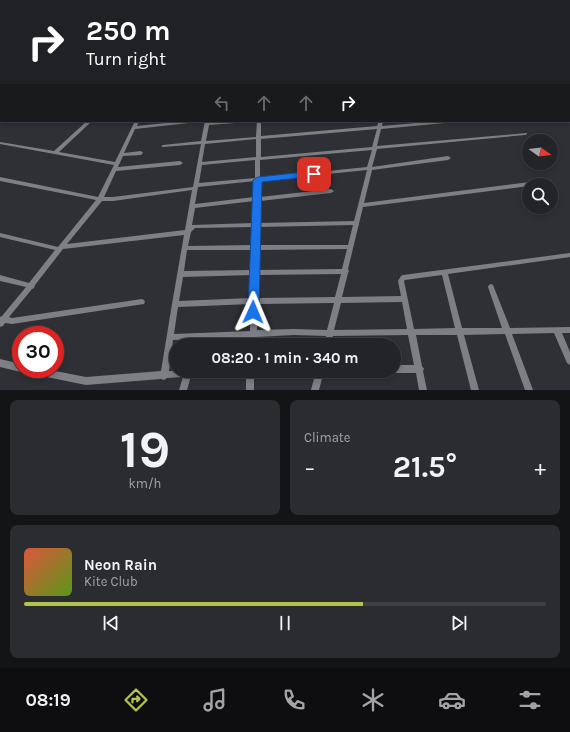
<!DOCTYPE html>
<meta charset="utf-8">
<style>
:root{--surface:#232428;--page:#2b2c30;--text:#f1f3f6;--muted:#a3a4a8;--line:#404145;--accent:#b2c24b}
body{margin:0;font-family:Karla,sans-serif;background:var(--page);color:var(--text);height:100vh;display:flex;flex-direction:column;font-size:15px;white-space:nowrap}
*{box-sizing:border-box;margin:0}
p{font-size:13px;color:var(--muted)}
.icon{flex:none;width:22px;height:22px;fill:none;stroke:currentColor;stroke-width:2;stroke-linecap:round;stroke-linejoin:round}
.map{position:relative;height:390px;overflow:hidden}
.drawer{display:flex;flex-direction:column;gap:10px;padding:10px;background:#131416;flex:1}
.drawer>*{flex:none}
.banner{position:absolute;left:0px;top:0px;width:570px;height:122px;box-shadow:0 2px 6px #0003,0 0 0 1px var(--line);background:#202124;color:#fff;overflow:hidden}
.needle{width:26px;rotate:105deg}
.tools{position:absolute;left:522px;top:134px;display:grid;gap:8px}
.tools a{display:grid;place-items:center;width:36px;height:36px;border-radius:50%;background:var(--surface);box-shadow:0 2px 6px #0003,0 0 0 1px var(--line);font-size:20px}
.speed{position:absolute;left:12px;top:326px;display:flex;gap:8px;font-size:20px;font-weight:700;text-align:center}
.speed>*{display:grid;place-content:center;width:52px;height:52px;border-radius:50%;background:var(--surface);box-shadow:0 2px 6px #0003,0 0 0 1px var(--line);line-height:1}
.speed .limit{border:6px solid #d22;background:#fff;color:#111}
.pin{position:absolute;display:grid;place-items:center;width:34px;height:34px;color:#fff;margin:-17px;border-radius:8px;box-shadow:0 2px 6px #0006}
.me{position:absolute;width:44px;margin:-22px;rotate:1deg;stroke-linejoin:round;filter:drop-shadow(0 0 3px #0008)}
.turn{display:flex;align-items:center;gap:14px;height:84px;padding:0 20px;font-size:18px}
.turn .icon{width:52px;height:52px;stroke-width:2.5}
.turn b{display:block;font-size:28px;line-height:34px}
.lanes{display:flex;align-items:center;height:38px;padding:0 20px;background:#0003;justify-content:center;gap:20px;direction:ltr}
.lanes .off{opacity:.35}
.big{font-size:30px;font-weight:700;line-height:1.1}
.drawer .widget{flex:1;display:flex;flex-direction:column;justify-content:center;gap:6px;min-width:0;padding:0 14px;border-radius:8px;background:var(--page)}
.drawer .dial{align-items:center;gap:0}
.dial b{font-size:52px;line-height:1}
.song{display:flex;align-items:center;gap:12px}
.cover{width:48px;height:48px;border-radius:6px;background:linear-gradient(135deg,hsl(10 70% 55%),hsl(90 70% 35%))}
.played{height:4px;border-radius:2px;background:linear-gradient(90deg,var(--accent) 65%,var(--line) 65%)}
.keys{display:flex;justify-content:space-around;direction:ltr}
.heat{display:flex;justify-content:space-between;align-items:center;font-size:22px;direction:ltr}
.drawer .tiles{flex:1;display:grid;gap:10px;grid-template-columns:1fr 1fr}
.widget:last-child{grid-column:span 2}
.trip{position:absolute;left:169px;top:338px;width:232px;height:40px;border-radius:20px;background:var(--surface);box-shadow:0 2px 6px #0003,0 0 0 1px var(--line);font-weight:700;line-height:40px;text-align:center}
.tabs{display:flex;height:64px;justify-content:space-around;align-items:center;background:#0e0e10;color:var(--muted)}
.tabs .icon{width:28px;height:28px}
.tabs .selected{color:var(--accent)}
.tabs b{font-size:18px;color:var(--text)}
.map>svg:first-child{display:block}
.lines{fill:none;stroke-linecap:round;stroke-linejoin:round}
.minor{fill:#7e7f85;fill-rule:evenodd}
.highway{fill:#8a981e;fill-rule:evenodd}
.route{fill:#1a73e8;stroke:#114b97}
</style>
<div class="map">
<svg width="570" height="390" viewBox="0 0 570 390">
<rect width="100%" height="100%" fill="#2f3035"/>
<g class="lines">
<path class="minor" d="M258,0H266L264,1H257Z
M296,0H304L302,1H295Z
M327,0H331L333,1H329Z
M398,0H402V1H398Z
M426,0H430V1H426Z
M504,0H508L509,1H505Z
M519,0H523L525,1H521Z
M535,0H539V1H535Z
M563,0H570V2Z
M569,5H570V8H569Z
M0,9H1V11H0Z
M569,23H570V26H569Z
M569,39H570V42H569Z
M569,58H570V60H569Z
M0,72H1V74H0Z
M0,96H1V98H0Z
M569,110H570V112H569Z
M87,121H92L59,152L115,162L135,121H139L137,126L185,121H200L198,122L135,129L124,153L141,151L143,153L141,155L123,156L118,167L180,161L183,163L180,165L116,171L104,197H113L193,187L201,144L163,147L161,146L163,145L201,141L205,121H209V122L229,121H250L248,122L209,125L206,141L256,137L257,121H261V136L377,126L379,121H383L382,126L440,121H458L456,122L381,129L377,146L527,133V134L525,135L377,149L372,167L448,156L451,158L448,160L372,170L364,203L530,182L533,184L532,185H529V186L363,207L348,269L349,271L348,273L342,297L401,296L398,281L401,276L403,275L570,253V257L448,274L462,328H502L488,287L489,285L491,284L493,285L510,328L570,327V333H562L570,352V365L567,363L554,333L512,334L533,390H525L505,334L464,335L479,390H471L457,335H416L422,366L424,369L423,371L427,390H419L416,373H394L391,371H394V365H414L408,335L333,336L331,345H323L326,336L294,335L257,337V345H249L250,337L173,340L169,371H215L214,374L211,375L191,376L187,390H179L183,377L167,378L164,380L161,379L86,385L27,373L24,370L21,372L0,367V359L21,364V369H45L86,377L161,371L172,304L184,235L63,249L35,285L34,288L32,289L9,317L12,318L142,299L144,300L145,302L144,304L12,324L5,323L3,326L0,327V317L2,316L26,287L0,281V275L29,283L55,250L0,237V233L58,247L96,200L0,181V177L98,197L114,165L0,144V142L54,151ZM377,129L372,147L261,157V139ZM256,139V157L202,162L205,144ZM372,150L367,167L260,178V160ZM255,160V178L199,183L202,165ZM367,170L354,221L259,223L260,201L331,193L334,191L331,189L260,197V181ZM255,181L254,197L195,204L198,187ZM192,190L185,230L67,244L102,201H113ZM254,201L253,223L192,225L195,208ZM353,225L348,245H259V227ZM253,227V245L188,246L191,232L195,228ZM347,249L342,269L258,270L259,250ZM187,250H252V270L184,271ZM341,274L335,297L258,298V275ZM252,275L251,298L179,301L183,277ZM442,275L455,328L414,329L404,281L405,280ZM402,302L407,329L334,330L341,303ZM334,303L327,330L294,329L257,330L258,304ZM251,304L250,331L174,334L178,307Z
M246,371H254V390H246Z
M316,371H324L319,390H311Z"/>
<path class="highway" d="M157,0H162L157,1Z
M0,117H1V121H2L0,122Z"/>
</g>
<path class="route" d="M314,171L317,172V176L262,182L259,312L257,315L253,317L249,315L248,312L253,180L258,177Z"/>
</svg>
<div class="tools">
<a><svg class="needle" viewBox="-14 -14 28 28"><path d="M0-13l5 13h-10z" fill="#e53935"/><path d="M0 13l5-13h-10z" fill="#a3a4a8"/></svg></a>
<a><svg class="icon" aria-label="search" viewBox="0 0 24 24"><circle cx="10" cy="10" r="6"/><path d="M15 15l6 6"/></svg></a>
</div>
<div class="speed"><div class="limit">30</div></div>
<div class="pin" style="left:314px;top:174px;background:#d93025"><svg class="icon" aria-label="arrive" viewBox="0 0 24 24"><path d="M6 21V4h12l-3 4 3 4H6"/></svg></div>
<svg class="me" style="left:253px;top:312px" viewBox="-20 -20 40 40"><path d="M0-17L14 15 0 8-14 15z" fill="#1a73e8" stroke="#fff" stroke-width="4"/></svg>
<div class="trip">08:20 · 1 min · 340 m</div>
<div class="banner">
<div class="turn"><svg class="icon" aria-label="right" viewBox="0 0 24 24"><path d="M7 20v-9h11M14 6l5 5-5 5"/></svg><div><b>250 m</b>Turn right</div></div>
<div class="lanes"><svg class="icon off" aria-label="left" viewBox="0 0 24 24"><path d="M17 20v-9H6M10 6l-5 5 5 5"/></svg><svg class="icon off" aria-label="ahead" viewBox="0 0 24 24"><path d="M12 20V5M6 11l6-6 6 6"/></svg><svg class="icon off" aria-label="ahead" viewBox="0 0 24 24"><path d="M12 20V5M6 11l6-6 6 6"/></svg><svg class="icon" aria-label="right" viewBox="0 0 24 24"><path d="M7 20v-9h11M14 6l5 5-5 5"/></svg></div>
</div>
</div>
<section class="drawer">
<div class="tiles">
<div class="widget dial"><b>19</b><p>km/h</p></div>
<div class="widget"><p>Climate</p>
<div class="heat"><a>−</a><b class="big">21.5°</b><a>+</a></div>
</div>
<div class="widget">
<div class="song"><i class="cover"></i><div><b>Neon Rain</b><p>Kite Club</p></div></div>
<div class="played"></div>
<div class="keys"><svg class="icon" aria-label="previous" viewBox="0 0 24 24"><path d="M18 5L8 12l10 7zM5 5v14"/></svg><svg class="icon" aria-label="pause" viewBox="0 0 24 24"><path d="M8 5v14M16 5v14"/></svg><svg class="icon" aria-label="next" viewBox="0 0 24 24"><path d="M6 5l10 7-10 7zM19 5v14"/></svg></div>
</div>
</div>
</section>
<nav class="tabs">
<b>08:19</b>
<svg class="icon selected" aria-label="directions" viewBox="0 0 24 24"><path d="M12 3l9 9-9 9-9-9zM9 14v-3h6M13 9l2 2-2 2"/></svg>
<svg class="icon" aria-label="music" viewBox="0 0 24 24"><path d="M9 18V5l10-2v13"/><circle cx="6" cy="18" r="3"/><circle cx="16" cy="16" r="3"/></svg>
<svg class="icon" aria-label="phone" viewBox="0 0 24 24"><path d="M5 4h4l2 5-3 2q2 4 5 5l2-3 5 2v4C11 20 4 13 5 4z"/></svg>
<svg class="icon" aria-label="climate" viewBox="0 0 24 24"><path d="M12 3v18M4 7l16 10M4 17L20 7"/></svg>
<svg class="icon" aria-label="car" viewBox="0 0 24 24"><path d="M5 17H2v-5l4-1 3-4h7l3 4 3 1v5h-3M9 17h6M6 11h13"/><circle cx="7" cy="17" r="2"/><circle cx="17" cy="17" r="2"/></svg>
<svg class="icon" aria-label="filters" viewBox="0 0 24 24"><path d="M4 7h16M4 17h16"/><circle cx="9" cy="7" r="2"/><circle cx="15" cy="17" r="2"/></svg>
</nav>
